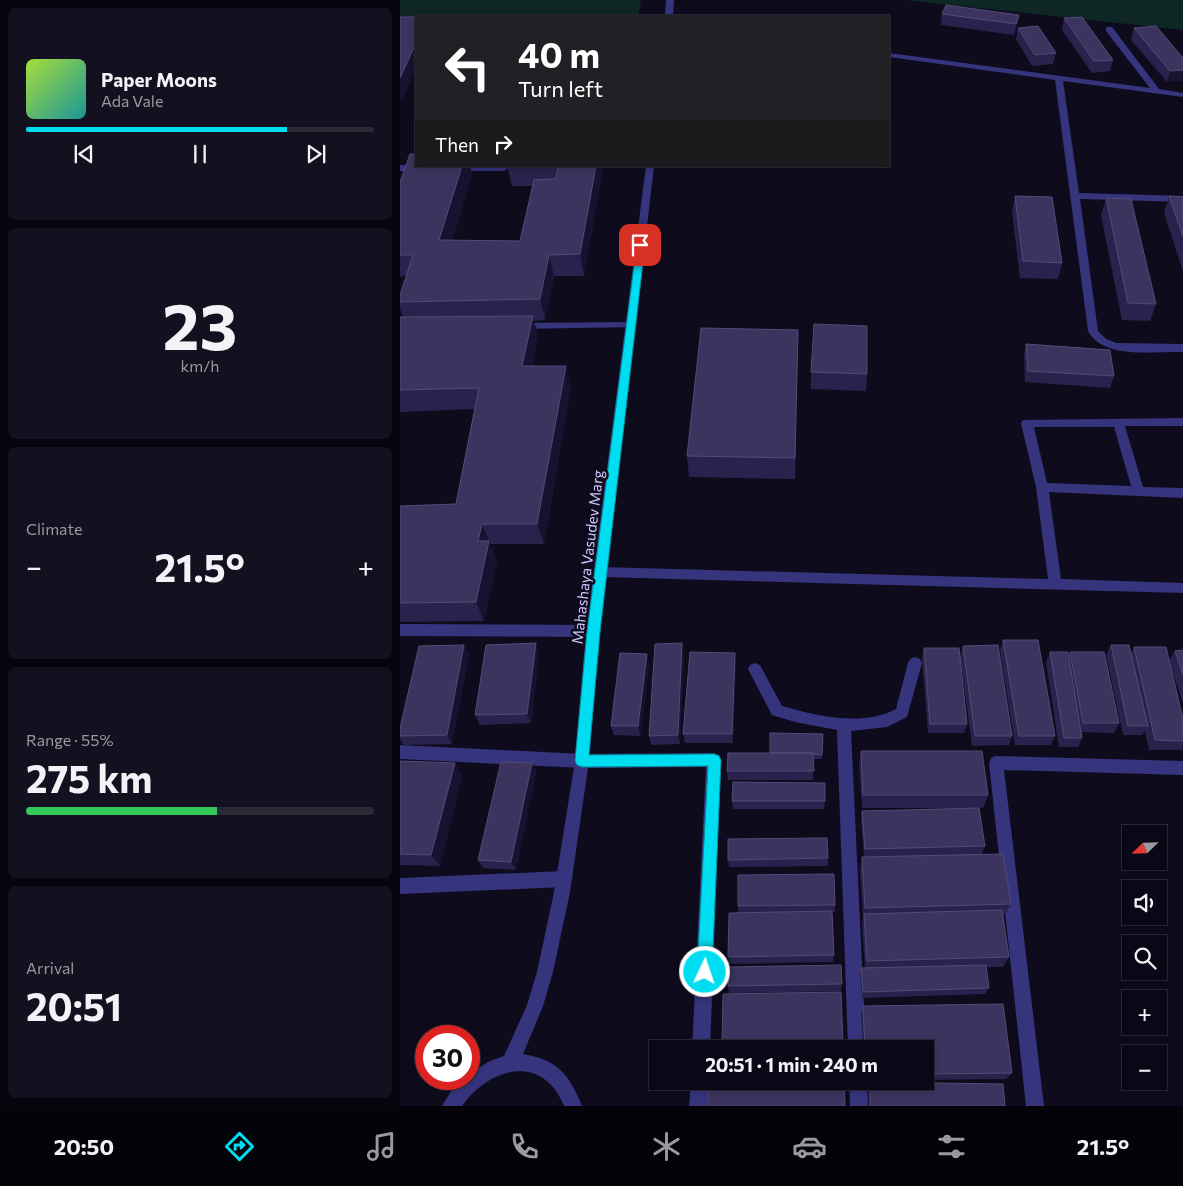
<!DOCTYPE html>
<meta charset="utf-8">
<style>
:root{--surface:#0a0816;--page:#13111f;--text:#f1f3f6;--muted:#999aa1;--line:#2a2935;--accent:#00ddf1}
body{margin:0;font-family:Commissioner,sans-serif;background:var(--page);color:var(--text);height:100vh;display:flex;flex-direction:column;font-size:19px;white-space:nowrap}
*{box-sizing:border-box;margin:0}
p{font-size:16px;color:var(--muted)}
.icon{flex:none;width:28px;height:28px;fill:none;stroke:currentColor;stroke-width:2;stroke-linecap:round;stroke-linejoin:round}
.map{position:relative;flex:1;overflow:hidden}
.panel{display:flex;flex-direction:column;gap:8px;padding:8px;background:#06040c;width:400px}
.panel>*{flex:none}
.banner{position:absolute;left:15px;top:15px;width:475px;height:152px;border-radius:0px;box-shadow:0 2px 8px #0003,0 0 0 1px var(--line);background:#202124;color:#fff;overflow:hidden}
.needle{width:32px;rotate:247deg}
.controls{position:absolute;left:722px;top:825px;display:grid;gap:10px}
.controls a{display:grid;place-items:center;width:45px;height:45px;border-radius:0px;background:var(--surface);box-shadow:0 2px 8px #0003,0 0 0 1px var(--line);font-size:25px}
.speed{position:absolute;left:15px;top:1025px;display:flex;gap:10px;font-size:25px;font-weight:700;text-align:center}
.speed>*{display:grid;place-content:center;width:65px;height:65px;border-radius:50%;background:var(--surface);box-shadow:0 2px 8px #0003,0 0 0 1px var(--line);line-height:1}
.speed .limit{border:8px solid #d22;background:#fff;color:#111}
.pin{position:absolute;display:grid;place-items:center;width:42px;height:42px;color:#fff;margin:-21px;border-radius:10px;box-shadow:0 2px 8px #0006}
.me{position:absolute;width:55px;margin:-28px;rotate:3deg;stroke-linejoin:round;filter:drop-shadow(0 0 4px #0008)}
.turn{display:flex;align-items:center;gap:18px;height:105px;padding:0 20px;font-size:22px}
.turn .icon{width:65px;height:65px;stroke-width:2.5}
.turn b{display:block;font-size:35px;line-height:42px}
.then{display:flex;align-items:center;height:48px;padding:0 20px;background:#0003;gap:10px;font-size:19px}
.big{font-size:38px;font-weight:700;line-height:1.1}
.panel .card{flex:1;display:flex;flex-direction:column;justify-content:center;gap:8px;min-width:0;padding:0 18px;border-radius:8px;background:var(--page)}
.panel .dial{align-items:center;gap:0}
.dial b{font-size:65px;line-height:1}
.song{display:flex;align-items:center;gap:15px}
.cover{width:60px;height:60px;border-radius:8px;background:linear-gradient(135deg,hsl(80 70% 55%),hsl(180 70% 35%))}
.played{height:5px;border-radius:2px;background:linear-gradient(90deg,var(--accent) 75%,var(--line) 75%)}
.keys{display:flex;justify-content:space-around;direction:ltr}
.heat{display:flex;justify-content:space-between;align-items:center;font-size:28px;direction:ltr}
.charge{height:8px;border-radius:4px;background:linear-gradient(90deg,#34c759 55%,var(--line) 0)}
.trip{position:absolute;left:249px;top:1040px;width:285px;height:50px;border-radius:0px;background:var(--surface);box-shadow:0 2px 8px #0003,0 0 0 1px var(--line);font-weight:700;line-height:50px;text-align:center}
.dock{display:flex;height:80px;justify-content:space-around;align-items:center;background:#040309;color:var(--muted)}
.dock .icon{width:35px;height:35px}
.dock .current{color:var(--accent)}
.dock b{font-size:22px;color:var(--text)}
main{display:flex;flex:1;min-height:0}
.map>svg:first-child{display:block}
.green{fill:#0e2725}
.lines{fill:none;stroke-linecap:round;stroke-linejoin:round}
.service{fill:#36347d;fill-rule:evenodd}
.minor{fill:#36347d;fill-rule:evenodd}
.tertiary{fill:#36347d;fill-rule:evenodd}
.wall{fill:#2a224c}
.shaded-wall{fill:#181231}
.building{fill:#3c345f;stroke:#524b78}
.route{fill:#00ddf1;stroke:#00909d}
.labels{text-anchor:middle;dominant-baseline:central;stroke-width:5;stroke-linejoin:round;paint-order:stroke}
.street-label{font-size:15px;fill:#ccc6ff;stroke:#0e0b1d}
</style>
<main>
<section class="panel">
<div class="card">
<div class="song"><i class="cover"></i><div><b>Paper Moons</b><p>Ada Vale</p></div></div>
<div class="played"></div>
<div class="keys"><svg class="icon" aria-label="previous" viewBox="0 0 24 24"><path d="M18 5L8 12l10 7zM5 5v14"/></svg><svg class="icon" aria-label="pause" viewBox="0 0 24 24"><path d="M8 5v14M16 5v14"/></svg><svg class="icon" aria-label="next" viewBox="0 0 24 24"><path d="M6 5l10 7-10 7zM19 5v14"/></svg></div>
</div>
<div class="card dial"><b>23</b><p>km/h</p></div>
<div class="card"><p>Climate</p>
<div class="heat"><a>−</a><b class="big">21.5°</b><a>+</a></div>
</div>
<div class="card"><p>Range · 55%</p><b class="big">275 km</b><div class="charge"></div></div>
<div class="card"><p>Arrival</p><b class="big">20:51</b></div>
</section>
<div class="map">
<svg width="783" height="1106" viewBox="0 0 783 1106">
<rect width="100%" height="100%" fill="#0e0b1d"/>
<path class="green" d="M0,0H241L238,16H16V21H0Z
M505,0H783V30Z"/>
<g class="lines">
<path class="service" d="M0,624L193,625L198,627L200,631L198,635L193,637L0,636Z"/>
<path class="minor" d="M706,27H712L759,89L783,93V97L663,81L679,193L783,196V202L680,199L698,331L706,339L716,343L783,344V352C754,351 704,360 688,331L655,80L489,57V53L750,88L706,31Z
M0,165H16L26,168L22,171H0Z
M49,166H107L108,168L104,171H52L49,170Z
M231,322L236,325L235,327L117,329L112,326L117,323Z
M783,418V426H725L743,487L783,488V498L649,492L661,579L783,583V593L201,577L197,576L195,572L197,568L201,567L648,579L636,487L621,423L623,420ZM634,427H714L731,486L647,483Z
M515,657L520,659L522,663L507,717L487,727L451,731L466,1049H448L437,730L395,722L372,715L348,669L350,665L355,663L360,665L382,706C417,716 462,727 496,709L508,663L510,659Z
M0,745L182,754L314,753L319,755L321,760L310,1049H292L306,767L182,768L0,759Z
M596,756L783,761V775L604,770L644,1106H626L589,763L591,758Z
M164,871L169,874L172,879L169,884L164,887L0,894V878Z
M291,1081H309L307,1106H289Z
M449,1081H467L468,1106H450Z"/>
<path class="tertiary" d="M266,0H274L273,16H265Z
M246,166H254L200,631L189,761L170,892L153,972L143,1006L123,1054C158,1060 169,1074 182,1106H164C143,1053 89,1067 62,1106H42L53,1088L62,1079H69V1074L88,1062L104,1056L127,1005L137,972L154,892L175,761L186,631Z"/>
</g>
<path class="wall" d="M542,14L619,15L617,26L614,35L541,25Z
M664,18L713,60L710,71L692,73L662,30Z
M618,28L656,53L653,64L632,66L616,39Z
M734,28L783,58L767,82L731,40Z
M16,166H70L72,175L52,240L120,241L133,186H112L107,166H203L184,276H154L145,320L134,321L138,337L132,366L171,387L144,544H90L97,561L84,621L0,622V506L56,504L74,409L0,412V317H3L0,309V302L6,276L0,277V182Z
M615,196L662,263L658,279L620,278L612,212Z
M769,196L783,197V271L764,213Z
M706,198L756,304L750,321L722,320L701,215Z
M398,330L395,479L289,477L287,456Z
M626,344L714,376L710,388L625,382L624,356Z
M411,372L467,374L466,391L411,389Z
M603,640L655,736L651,745H615L600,650Z
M64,645L69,655L52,744L4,745L0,739V728Z
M711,645L731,653L734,647L783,741V748L782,750H749L745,731L742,735H723L706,655Z
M563,646L612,736L609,745L572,746L560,656Z
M524,648L567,724L564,733H528L522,658Z
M783,650V703L769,661L775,651Z
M650,652L668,656L670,652L719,723L714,733L682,732V738L678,747H659L646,662Z
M139,653L131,723L80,725L75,715Z
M335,653L336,663L333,743H285L283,734Z
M284,654L280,744L251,745L249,736Z
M249,664L240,736L214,735L211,726Z
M423,734L422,759H413V780H328L327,771L369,753Z
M461,751L588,795L583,808H462L459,764Z
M0,761L55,763L62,776L40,866L0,865Z
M132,763L136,772L116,870L83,868L78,860Z
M332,801H425L424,809H333Z
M462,811L585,846L582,854L611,904L605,915H602L609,957L603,967H586L589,988L585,994L462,998L460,975L461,968H465L462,924L463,918L460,869L462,857H464L461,819Z
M428,858V866L329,867L328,860Z
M435,905V912H432L434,955L433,962L329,964L328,957L338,912V906Z
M442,984L441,991L329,993L328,986Z
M463,1006L612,1073L606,1079L525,1080V1049H463L461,1014Z
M443,1045V1049H322V1046Z
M470,1082L605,1106H469L468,1086Z"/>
<path class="shaded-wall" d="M619,15L617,26L614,35L616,24Z
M16,43V69L1,103L0,99V78Z
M783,70V81L767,82L770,71Z
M62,166H70L72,175L46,262L39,240Z
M196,166H203L184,276L180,254Z
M149,255L154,276L145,320L140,299Z
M133,316L138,337L128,387L122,366Z
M166,366L171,387L144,544L137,524Z
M82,524L97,561L84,621L76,602L78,541Z
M136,643L139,653L131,723L127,714Z
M282,643L284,654L280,744L278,735Z
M64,645L69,655L52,744L47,735Z
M335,653L336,663L333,743L332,734Z
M247,654L249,664L240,736L238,726Z
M55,763L62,776L40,866L31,855Z
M132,763L136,772L116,870L111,862Z"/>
<path class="building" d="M546,5L619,15L616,24L542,14Z
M0,17H16V43L0,78Z
M682,17L713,60L694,61L664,18Z
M638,26L656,53L635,55L618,28Z
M756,26L783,58V70L770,71L734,28Z
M10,154H16V166H62L39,240L120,241L134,180L156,179L158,166H196L180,254L149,255L140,299L0,302V295L13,255H0V182Z
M615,196L652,197L662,263L623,261Z
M769,196L783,197V236Z
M706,198L731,199L756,304L728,303Z
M133,316L122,366H166L137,524H82L78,541H89L76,602L0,603V506L56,504L79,388L0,390V317Z
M414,324L467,326V374L411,372Z
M301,328L398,330L395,458L287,456Z
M626,344L710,350L714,376L628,371Z
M603,640H638L655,736H619Z
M136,643L127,714L75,715L86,645Z
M282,643L278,735L249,736L255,644Z
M64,645L47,735L0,736V728L19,646Z
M598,645L612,736H575L563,646Z
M711,645H729L748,726H728Z
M734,647H766L783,719V741L755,740Z
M524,648H559L567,724H530Z
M783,650V675L775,651Z
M290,652L335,653L332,734H283Z
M650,652H668L682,738H664Z
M670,652H704L719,723H683Z
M220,653L247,654L238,726H211Z
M370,733L423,734L422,755L413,754V753H370Z
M461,751H582L588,795H463Z
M328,753H413L414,771H327Z
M0,761L55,763L31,855L0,854Z
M101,762L132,763L111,862L78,860Z
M333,782L425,783V801H332Z
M579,808L585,846L465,849L462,811Z
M427,838L428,858L328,860V839Z
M603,854L611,904L465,908L462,857Z
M434,874L435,905L338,906V875Z
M602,910L609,957L467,961L464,914Z
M432,911L434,955L328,957L329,913Z
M441,965L442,984L328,986V967Z
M586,965L589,988L463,992L461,968Z
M441,992L443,1045L322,1046L323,994Z
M603,1004L612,1073L525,1074V1049H465L463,1006Z
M308,1081H444L445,1106H308Z
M470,1082L603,1084L605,1106H470Z"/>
<path class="route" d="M237,243H240L245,245L200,632L189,755L314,754L319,756L321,760L312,972L310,977L305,979L299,977L297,972L308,766L182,767L177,765L175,761L187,632Z"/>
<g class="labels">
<g class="street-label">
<text transform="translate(187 557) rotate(-83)">Mahashaya Vasudev Marg</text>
</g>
</g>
</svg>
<div class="controls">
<a><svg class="needle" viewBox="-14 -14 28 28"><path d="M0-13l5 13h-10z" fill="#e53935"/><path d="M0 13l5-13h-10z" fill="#999aa1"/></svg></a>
<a><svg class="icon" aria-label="sound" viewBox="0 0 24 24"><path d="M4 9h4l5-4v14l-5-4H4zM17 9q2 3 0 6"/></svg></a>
<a><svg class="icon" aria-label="search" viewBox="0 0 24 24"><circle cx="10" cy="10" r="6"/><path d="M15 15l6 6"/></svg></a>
<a>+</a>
<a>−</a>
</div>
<div class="speed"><div class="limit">30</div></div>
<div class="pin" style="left:240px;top:245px;background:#d93025"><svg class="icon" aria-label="arrive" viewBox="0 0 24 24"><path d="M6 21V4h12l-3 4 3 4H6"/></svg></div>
<svg class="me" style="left:305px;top:972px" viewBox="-20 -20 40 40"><circle r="17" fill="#00ddf1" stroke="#fff" stroke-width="3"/><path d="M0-11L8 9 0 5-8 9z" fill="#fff"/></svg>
<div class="trip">20:51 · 1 min · 240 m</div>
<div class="banner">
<div class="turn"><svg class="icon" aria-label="left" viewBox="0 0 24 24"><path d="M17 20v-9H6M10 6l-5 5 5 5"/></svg><div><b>40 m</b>Turn left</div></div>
<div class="then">Then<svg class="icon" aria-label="right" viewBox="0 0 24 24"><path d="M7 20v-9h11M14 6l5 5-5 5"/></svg></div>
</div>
</div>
</main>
<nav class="dock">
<b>20:50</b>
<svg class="icon current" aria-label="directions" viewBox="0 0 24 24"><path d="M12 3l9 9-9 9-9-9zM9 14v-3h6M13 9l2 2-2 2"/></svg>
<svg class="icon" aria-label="music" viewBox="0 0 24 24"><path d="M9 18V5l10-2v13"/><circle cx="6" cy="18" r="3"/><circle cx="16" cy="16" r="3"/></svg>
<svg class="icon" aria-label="phone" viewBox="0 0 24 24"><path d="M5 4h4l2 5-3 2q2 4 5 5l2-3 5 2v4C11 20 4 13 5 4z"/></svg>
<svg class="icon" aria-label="climate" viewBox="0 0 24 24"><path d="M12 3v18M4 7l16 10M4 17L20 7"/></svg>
<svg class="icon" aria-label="car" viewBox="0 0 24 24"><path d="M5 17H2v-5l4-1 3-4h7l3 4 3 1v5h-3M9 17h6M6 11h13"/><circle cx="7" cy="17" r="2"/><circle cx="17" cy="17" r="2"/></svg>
<svg class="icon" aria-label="filters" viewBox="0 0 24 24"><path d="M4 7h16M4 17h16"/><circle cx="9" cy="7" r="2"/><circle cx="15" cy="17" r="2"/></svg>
<b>21.5°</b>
</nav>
